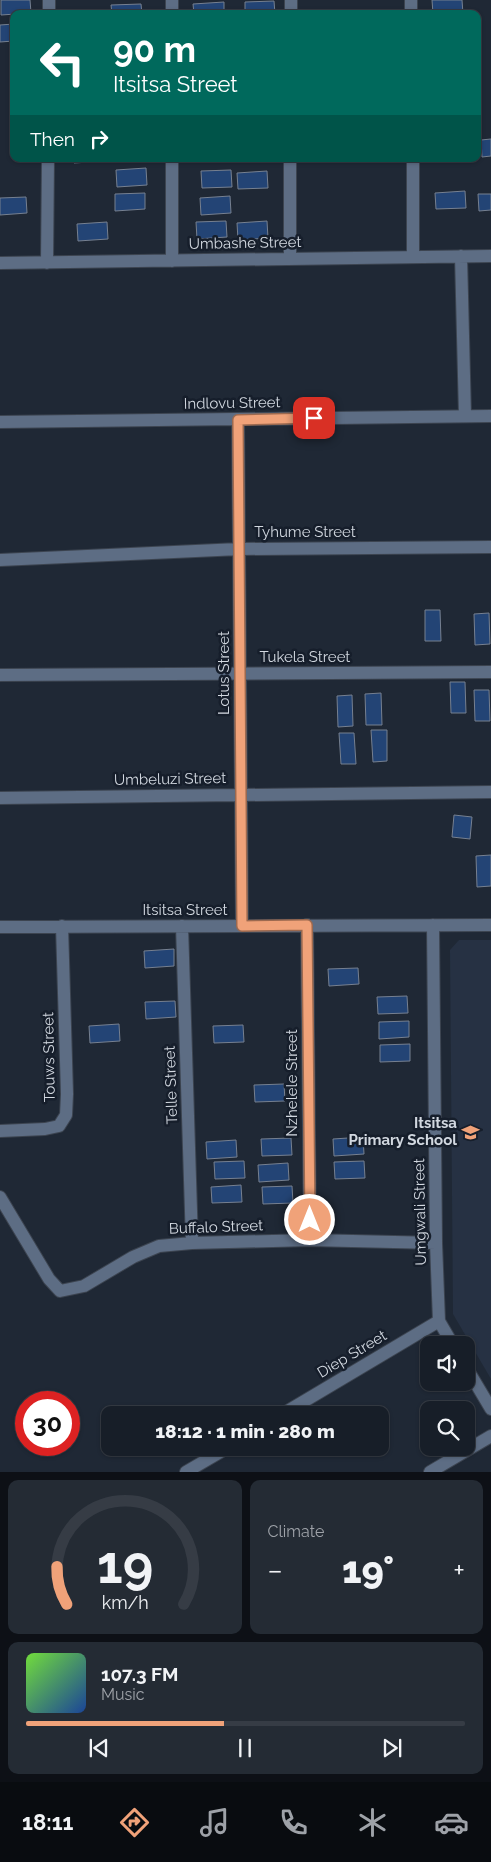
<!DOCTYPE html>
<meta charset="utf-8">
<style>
:root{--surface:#171e28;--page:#242b34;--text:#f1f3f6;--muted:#9ea2a8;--line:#363c45;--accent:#f0a279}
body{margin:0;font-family:Raleway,sans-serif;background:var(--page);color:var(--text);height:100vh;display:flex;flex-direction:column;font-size:19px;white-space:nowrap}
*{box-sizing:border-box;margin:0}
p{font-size:16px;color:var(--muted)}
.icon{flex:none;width:28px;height:28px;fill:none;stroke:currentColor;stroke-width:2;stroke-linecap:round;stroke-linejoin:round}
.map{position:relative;height:1472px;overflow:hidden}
.sheet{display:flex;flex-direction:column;gap:8px;padding:8px;background:#0d1016;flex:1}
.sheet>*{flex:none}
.hud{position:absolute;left:10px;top:10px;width:471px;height:152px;border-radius:10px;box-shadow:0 1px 4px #0004,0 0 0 1px var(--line);background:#00695c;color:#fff;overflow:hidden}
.controls{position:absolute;left:420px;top:1336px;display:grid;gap:10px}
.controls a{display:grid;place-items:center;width:55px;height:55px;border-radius:10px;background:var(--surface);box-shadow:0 1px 4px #0004,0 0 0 1px var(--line);font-size:25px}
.speed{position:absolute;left:15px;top:1391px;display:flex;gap:10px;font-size:25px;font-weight:700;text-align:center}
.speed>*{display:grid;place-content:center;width:65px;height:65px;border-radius:50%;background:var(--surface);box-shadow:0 1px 4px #0004,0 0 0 1px var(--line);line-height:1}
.speed .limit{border:8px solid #d22;background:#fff;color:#111}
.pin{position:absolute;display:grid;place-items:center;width:42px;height:42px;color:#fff;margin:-21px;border-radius:10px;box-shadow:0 2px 8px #0006}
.me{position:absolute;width:55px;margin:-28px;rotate:0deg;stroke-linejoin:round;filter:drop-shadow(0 0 4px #0008)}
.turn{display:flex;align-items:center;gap:18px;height:105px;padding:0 20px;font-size:22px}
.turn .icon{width:65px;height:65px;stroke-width:2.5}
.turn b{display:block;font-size:35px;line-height:42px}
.then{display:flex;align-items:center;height:48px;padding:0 20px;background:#0003;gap:10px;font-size:19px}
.big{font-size:38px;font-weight:800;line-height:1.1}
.sheet .widget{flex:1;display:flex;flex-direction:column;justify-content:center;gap:8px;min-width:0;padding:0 18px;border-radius:10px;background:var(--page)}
.sheet .dial{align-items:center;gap:0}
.dial svg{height:130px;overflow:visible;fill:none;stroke:var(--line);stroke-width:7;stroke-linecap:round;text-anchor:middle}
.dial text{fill:var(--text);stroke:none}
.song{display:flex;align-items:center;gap:15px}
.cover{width:60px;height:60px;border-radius:8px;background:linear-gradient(135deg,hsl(100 70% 55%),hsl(220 70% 35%))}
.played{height:5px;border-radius:2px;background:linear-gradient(90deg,var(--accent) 45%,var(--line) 45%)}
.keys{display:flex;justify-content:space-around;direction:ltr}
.heat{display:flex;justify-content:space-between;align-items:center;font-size:28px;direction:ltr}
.sheet .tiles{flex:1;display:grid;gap:8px;grid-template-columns:1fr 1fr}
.widget:last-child{grid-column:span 2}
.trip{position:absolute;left:101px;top:1406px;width:288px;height:50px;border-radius:10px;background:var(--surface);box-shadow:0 1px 4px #0004,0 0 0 1px var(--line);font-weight:800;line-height:50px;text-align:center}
.menu{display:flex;height:80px;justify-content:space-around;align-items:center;background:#090c10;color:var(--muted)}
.menu .icon{width:35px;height:35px}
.menu .on{color:var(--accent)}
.menu b{font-size:22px;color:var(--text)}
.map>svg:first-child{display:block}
.built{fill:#263143}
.building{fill:#234475;stroke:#768090}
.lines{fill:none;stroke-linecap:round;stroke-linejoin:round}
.minor-casing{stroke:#3c4450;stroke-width:14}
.minor{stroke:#5d6d84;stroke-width:12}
.route-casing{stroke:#9c694f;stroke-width:12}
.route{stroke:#f0a279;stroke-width:9}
.labels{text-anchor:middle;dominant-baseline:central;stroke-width:5;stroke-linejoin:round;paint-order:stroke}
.street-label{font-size:15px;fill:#d2d8e0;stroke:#161e2b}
.poi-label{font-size:15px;font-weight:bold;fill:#d2d8e0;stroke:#161e2b;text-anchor:end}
</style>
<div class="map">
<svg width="491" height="1472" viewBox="0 0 491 1472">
<rect width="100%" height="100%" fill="#1f2835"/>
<path class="built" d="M459,940H491V1379L453,1314L450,950Z"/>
<path class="building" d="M1,0H30L31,13L1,15Z
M432,0H462L463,14H433Z
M274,1L275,14H245V2Z
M224,2V14H194L193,4Z
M141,4L142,14H112L111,5Z
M14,24V41L0,42V25Z
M491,139V156L482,157L481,140Z
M74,159H104V161L74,163Z
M200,159H230V161L200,162Z
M146,168L147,185L117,187L116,170Z
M231,170L232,187L202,188L201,171Z
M267,171L268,188L238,189L237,173Z
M465,191L466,208L436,209L435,193Z
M145,193V209L115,211V194Z
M478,194H491V210L479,211Z
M230,196L231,213L201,215L200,198Z
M26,197L27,213L0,215V198Z
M226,221L227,237L197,239L196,222Z
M267,221L268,238L238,240L237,223Z
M107,222L108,239L78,241L77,224Z
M425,610H440L441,641H425Z
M489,613L490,644L475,645L474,614Z
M450,682H465L466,713H451Z
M474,690H489L490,721H475Z
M381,693L382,725H366L365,694Z
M352,695L353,726L338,727L337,696Z
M371,730H387V761L373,762Z
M339,733H354L356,764H341Z
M454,815L472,817L470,839L452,837Z
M491,855V886L477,887L476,856Z
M174,949V966L145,968L144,951Z
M358,968L359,984L329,986L328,969Z
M407,996L408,1013L378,1014L377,997Z
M175,1001L176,1017L146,1019L145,1002Z
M409,1021V1037L379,1039V1022Z
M119,1024L120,1041L90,1043L89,1026Z
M243,1025L244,1042L214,1043L213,1026Z
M410,1044V1061L380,1062V1045Z
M284,1084L285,1101L255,1102L254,1085Z
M363,1137L364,1154L334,1156L333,1139Z
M291,1138L292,1155L262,1156L261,1139Z
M236,1140L237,1157L207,1159L206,1142Z
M244,1161L245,1178L215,1179L214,1162Z
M364,1161L365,1178L335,1179L334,1162Z
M288,1163L289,1180L259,1182L258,1165Z
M241,1185L242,1202L212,1203L211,1187Z
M292,1186L293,1203L263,1204L262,1187Z"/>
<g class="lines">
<defs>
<path id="minor" d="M172,0V14
M411,0V14
M49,14V0
M291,14V0
M172,159V261
M413,159V257
M461,256L465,416
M290,259V159
M0,263L491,256
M47,263L48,159
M238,420L242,926
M0,422L491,416
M0,560L239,549L491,547
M0,675L491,672
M0,798L491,792
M307,925L310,1240
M433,925L436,1243L439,1321L453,1345
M182,926L192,1243
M0,927L491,925
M0,1131L45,1129L59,1126L66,1115L67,1094L62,926
M0,1197L49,1279L60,1291L84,1286L133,1257L159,1246L192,1243L310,1240L436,1243
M466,1367L491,1409
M281,1415L439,1321
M186,1472L227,1448
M430,1472L491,1436"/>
</defs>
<use href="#minor" class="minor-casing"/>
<use href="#minor" class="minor"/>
</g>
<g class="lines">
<defs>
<path id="route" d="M310,1220L307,925L242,926L238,420L314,418"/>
</defs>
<use href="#route" class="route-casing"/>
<use href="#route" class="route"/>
</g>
<defs>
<symbol id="school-bare" viewBox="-9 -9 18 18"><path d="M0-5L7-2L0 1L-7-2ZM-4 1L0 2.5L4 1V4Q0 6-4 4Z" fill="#f0a279" stroke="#161e2b" stroke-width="2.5" paint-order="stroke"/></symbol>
</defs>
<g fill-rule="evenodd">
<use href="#school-bare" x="458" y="1120" width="25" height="25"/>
</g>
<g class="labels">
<g class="street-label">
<text transform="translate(245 243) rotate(-1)">Umbashe Street</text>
<text transform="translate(232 403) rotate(-1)">Indlovu Street</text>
<text x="305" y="532">Tyhume Street</text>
<text x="305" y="657">Tukela Street</text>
<text transform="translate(224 673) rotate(-90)">Lotus Street</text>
<text transform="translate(170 779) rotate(-1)">Umbeluzi Street</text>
<text x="185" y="910">Itsitsa Street</text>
<text transform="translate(49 1057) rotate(-91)">Touws Street</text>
<text transform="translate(292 1083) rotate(-90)">Nzhelele Street</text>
<text transform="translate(171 1085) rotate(-92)">Telle Street</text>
<text transform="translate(420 1212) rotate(-91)">Umgwali Street</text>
<text transform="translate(216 1227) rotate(-2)">Buffalo Street</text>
<text transform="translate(352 1354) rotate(-31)">Diep Street</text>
</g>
<g class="poi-label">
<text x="457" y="1123">Itsitsa<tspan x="457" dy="17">Primary School</tspan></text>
</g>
</g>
</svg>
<div class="controls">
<a><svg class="icon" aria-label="sound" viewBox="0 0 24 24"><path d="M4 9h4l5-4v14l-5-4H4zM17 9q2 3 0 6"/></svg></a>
<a><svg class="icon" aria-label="search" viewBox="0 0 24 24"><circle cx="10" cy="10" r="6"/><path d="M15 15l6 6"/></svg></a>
</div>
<div class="speed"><div class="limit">30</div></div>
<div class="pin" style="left:314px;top:418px;background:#d93025"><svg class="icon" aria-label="arrive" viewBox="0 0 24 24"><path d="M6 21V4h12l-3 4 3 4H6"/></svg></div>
<svg class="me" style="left:310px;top:1220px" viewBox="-20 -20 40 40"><circle r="17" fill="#f0a279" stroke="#fff" stroke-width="3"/><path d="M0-11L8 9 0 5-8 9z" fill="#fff"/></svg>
<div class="trip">18:12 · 1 min · 280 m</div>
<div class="hud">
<div class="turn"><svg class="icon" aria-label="left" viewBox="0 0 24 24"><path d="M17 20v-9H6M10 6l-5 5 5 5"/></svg><div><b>90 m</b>Itsitsa Street</div></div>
<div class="then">Then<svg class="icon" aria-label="right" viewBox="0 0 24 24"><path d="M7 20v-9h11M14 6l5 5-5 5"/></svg></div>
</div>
</div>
<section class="sheet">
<div class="tiles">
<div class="widget dial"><svg viewBox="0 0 100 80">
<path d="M14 69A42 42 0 1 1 86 69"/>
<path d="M14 69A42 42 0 0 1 8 46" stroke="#f0a279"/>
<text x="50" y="56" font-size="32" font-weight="700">19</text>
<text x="50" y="72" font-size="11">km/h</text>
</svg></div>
<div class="widget"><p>Climate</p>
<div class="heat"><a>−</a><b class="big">19°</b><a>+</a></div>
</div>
<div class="widget">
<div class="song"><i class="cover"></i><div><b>107.3 FM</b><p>Music</p></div></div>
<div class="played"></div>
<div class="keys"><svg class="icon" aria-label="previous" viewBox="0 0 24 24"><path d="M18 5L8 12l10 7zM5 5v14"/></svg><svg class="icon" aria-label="pause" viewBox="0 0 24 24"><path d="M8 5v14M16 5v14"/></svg><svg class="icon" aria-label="next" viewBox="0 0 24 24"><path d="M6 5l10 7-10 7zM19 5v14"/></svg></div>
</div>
</div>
</section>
<nav class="menu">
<b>18:11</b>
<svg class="icon on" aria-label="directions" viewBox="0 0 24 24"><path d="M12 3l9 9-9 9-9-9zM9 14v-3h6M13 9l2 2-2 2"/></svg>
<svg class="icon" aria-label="music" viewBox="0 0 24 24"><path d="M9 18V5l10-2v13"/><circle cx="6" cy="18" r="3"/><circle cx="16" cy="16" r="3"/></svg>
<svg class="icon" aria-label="phone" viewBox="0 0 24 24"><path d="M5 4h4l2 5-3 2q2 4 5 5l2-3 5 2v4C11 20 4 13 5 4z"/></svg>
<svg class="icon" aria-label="climate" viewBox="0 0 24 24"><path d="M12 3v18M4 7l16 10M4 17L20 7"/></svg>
<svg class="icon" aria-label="car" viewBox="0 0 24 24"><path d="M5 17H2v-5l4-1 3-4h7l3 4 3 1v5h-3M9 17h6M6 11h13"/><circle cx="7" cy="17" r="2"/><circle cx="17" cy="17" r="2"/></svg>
</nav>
